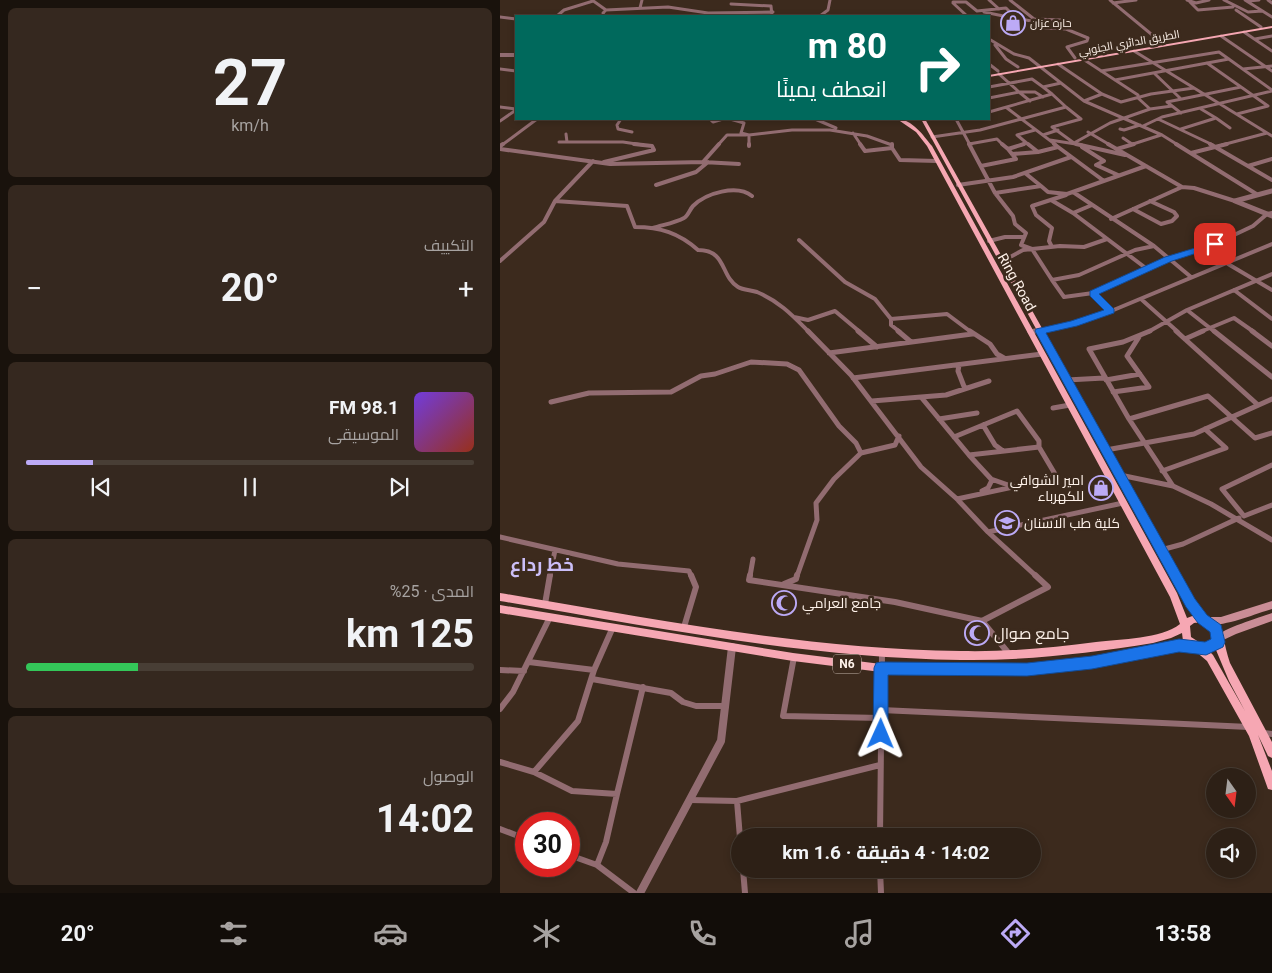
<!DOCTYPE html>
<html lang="ar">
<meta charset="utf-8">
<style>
:root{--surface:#2d2016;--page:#35281f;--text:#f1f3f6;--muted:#a7a3a1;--line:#483e35;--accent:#bcaaf6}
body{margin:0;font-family:Roboto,Cairo,sans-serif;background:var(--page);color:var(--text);direction:rtl;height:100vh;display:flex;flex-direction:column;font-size:19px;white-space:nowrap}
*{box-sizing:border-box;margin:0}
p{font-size:16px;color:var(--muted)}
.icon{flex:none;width:28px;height:28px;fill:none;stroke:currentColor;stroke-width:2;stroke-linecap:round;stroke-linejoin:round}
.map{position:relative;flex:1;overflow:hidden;direction:ltr}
.panel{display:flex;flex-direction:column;gap:8px;padding:8px;background:#19120c;width:500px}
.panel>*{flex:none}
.banner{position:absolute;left:15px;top:15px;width:475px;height:105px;border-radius:0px;box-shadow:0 2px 8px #0003,0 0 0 1px var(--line);direction:rtl;background:#00695c;color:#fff;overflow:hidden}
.needle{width:32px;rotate:166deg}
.buttons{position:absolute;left:706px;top:768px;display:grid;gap:10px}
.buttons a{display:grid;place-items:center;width:50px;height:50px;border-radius:50%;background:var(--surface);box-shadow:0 2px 8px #0003,0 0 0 1px var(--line);font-size:25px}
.speed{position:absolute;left:15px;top:812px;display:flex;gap:10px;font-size:25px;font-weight:700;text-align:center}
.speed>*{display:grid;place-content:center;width:65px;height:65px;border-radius:50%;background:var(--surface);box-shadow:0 2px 8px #0003,0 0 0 1px var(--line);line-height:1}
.speed .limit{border:8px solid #d22;background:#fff;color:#111}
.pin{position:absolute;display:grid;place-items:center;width:42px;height:42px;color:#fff;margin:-21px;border-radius:10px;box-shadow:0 2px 8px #0006}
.me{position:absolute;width:55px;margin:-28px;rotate:1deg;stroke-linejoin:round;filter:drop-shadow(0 0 4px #0008)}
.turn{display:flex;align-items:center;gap:18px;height:105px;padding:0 20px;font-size:22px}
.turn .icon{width:65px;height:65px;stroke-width:2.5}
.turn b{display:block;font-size:35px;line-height:42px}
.big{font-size:38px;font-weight:700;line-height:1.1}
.panel .card{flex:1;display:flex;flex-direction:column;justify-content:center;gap:8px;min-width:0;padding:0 18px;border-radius:8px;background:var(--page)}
.panel .dial{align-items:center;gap:0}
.dial b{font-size:65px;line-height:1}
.song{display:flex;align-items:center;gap:15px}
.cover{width:60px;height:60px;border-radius:8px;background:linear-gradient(135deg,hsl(260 70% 55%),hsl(10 70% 35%))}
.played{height:5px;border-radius:2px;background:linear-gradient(90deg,var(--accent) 15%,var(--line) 15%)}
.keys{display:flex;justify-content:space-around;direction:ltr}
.heat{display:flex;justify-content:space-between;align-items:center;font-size:28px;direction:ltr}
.charge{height:8px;border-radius:4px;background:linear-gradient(90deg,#34c759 25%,var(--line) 0)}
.trip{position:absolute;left:231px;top:828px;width:310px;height:50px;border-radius:25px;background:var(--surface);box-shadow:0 2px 8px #0003,0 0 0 1px var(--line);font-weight:700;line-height:50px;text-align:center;direction:rtl}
.menu{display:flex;height:80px;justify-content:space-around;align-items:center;background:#120d09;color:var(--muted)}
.menu .icon{width:35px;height:35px}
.menu .current{color:var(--accent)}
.menu b{font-size:22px;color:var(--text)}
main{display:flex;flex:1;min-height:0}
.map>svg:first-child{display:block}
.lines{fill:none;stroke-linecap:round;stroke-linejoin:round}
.minor-far3{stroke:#926c71;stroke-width:3}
.minor-far2{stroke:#926c71;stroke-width:4}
.minor-far1{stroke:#926c71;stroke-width:5}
.minor{stroke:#926c71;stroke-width:6}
.tertiary-far2{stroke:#926c71;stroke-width:4}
.tertiary-far1{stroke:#926c71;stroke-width:5}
.tertiary{stroke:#926c71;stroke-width:8}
.secondary{fill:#ca8d96;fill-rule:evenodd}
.primary{fill:#f6a7b3;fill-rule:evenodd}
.route{fill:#1a73e8;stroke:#114b97}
.labels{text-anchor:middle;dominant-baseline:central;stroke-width:5;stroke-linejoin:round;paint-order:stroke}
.far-poi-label{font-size:11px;fill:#fef2ea;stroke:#3c2a1d;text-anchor:start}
.far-street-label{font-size:11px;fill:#fef2ea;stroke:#3c2a1d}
.shield{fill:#3c2a1d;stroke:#c4b6ac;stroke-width:1}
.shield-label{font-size:12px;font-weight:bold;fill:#fef2ea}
.street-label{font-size:14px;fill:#fef2ea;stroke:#3c2a1d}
.poi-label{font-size:14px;fill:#fef2ea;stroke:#3c2a1d;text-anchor:start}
.near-poi-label{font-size:16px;fill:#fef2ea;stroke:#3c2a1d;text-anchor:start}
.district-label{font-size:19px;font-weight:bold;fill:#cbbef7;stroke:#3c2a1d}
</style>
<main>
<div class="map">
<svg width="772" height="893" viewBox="0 0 772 893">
<rect width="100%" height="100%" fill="#3c2a1d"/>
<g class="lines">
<path class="minor-far3" d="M92,0L106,10
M489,0L499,9
M510,0L534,19L561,20L566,29L588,38L587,41L567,47L575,58
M610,0L662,43
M687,0L696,3L709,0
M724,0L748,12L762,11
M745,0L772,17
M768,0L772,3
M748,1L759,0
M453,2H466L477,11L506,8L516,18L536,22
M690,2L698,10L733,7
M453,3L467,16
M613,3L636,0
M231,4L271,6L272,16
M140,8L142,0
M736,10L761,27
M484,12L513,18
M57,16L64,10L93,1
M104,16L103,13L106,10L168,7L208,13L273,12
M320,16L328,10L330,0
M0,17L16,19
M535,20L544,28L566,29
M744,32L772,51
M721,36L772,71
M489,39L514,54L529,58L584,101L662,135L678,145
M755,39L772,36
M495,45L506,59L518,67
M634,51L772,136
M583,59L638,95V98L650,109L672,106
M707,63L768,106L737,114
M489,64L498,71
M558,64L602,94L621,102L651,94L694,88
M0,69L16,71
M743,69L772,66
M601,71L719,52L772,90
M654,73L681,99
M615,80L729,59
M489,87L532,79L543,87L561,83
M519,92H535L543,97
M519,92L530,101
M489,98L519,92L499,74
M584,101L602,94
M0,107L16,109
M566,107L581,119L552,127L574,143L610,123L650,109
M507,108L556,145
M701,109L716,118
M489,112L552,94L543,87
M681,113L667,102L741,87
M121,119L117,125L118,129L132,132
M210,119L213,122L223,119
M230,119L244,123L241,133L249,135V145
M315,119L336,128
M456,119L470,145
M658,119L713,145
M0,121L16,110
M643,126L662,117L772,91
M620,129L624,130L640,125
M681,129L716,118L730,128
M588,132L610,145
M353,133L361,145
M66,134L67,142
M249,135L292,130H330L367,136L392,145
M543,135L558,130
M432,137L480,130L566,107L552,94
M623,138L632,144
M550,140L582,145
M59,142H123L143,145
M469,144L497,139L503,145
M2,145L37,119
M218,145L227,135H246
M521,145L526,143
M529,145L517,135L535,130
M630,145L661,135
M722,145L767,133"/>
<path class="minor-far2" d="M249,144V146
M360,144L365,151L392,148
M392,144V148L400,160L437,161
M469,144L495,193L513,216L515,224L526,233L521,245L532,249L552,280L579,275L635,250L654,246
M469,144H471
M502,144L508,149
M528,144L538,152L558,147
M554,144L604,181
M576,144L625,155
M608,144L682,187L694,188L735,201
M676,144L758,195
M710,144L772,180
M0,146L3,144
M582,147L604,161L596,165L618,175
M0,149L110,164L203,162L239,164
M617,149L634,144
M691,153L727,144
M512,154L538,152
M104,162L154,150L152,146L134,144
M203,162L219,144
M481,166L516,159L508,149L524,144
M748,166L772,159
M525,173L541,186
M156,185L196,172L208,162
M458,185L513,177L571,157
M573,192L654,246L691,277
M495,193L541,186L548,192L567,194L646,166
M551,200L573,213L592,205
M55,201L127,206L135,227C160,227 179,233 198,250C227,250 220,276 238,287C243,290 251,290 257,292C280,302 292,315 309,332
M633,209L661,224L672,221L677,216L674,212L650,201
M573,213L647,269
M611,219L682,187
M153,228C162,225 175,223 184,218C188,216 190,209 193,206C206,193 237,184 252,196
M299,240L345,282L375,299L391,319V325L400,332
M489,241L505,237H524
M552,247L549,241L552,228L536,215L532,206L566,195
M0,261L44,222L55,201L93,161
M501,262L523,250L560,246L584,247L607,239
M728,264L772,290
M552,280L564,297L593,293
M734,290L772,319
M641,299L678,332
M687,310L715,332
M611,311L593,293L669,259L715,244L753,226L767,214L772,213
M294,317L308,320L335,311L360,332
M391,319L447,314L471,332
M530,332L573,324L604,314L772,244
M648,332L687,310L772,274
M700,332L734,318L754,332"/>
<path class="minor-far1" d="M308,331L351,375L421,467L457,499L488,532L623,503
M358,331L377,347
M398,331L411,342
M470,331L490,344L497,354L504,358
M650,331L623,342L589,349L629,419L708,396L755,438L772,433
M676,331L758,405
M714,331L772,377
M752,331L772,346
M530,332L535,331
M685,339L703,331
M329,353L472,334
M459,365L458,371L465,389
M353,378L542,354
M567,380L604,378
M606,380L640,374
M613,392L649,387L627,356L639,337
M372,401L421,397
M51,402L89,393L171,392L201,376L215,374L251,362L287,364L299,370L339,426L356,443L361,453
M553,408L570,405
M439,419L477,413
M483,425L495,445L503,451
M454,437L517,411L539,441V447
M606,450L694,434L772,399
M469,455L492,480L488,488L482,491
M772,465L722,489L744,516L772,505
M662,471L726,448L705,429
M620,475L673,486L629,419
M491,479L511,486
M673,486L711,504L772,540
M457,499L551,479L555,474L539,447L469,455L421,397L446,395L489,381
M488,532L536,576
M0,537L118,564L189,571L191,576
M661,550L683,544L739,518
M50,576L55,550
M250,576L253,559
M297,576L317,520L316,503L334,479L361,453L395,445L399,436"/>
<path class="minor" d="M250,575L249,580L395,602L482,621
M284,584L296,579L297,575
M45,604L50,575
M184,627L196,587L191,575
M510,655L482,621L548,587L535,575
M294,657L283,716L381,718
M29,662L94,670
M0,670L24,671
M92,679L171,693L183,702L196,706H226
M0,709L13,692L50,617
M381,710L749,727
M764,733L772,734
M0,762L34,772L72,791L117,794L106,842L97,865
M34,772L78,721L94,670L113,627
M117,794L143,687
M190,800L237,801
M0,829L26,839
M380,836L382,654
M240,838L237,801L380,765
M69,855L97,865L134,893
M243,869L245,893
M380,869L381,893"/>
<path class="tertiary-far2" d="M0,55H16"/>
<path class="tertiary-far1" d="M772,191L735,201L772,216"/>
<path class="tertiary" d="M140,893L221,741L232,647"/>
<path class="secondary" d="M772,601V609C754,614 723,628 705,624L704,621L705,618L708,617H721Z
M772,613V621L736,634L719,642L716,641L715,638C722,628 759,618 772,613Z"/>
<path class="primary" d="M772,26V28L489,77V75Z
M397,119C412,119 423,135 432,146L677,593L687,618L695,615L688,606L421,119H425L694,600C698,605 702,613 707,617C717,624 718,622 724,634C724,644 727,653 730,663L772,742V758L768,756L758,735L772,771V790L768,789L749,736L707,661L694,650L679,649L592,666L527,673L381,672L293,661L0,613V605L293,653L381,664L527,665L592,658L679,641H683L682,633L671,638L653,643C590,653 525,661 461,660C306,658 153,627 0,601V593C153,619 305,649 461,651C506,652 551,648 596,642C621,639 661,639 680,624L670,597L427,146L416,132ZM694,623C704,622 709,626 714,634L712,642L702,644L691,637L690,626ZM716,650L729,681L745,711L713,655L709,651Z"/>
</g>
<path class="route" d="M715,242L720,244L719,246L672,261L599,294L614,309V313L577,326L546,333L695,599L707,615L721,625L725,642L723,647L706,655L679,652L592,669L527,676L388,675V734L386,739L381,741L375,739L373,734L374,668L376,663L381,662L527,663L592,656L679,639L705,642L711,639L710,632L698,623L686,607L535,331L536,329L571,321L604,310L590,296V291L665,257Z"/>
<defs>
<symbol id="shop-ring" viewBox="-11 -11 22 22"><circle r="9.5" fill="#3c2a1d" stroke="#bcaaf6" stroke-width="1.5"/><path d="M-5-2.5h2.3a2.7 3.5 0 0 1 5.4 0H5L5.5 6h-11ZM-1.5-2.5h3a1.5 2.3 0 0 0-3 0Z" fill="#bcaaf6"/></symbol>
<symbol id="university-ring" viewBox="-11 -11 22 22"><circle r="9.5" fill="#3c2a1d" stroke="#bcaaf6" stroke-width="1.5"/><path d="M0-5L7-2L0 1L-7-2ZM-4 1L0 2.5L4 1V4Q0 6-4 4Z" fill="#bcaaf6"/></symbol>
<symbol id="mosque-ring" viewBox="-11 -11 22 22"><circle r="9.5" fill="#3c2a1d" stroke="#bcaaf6" stroke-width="1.5"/><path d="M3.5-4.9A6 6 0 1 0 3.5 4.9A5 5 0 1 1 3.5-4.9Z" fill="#bcaaf6"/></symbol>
</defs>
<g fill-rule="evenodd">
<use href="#shop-ring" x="499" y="9" width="28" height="28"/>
<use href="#shop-ring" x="587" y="474" width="28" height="28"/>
<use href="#university-ring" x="493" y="509" width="28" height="28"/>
<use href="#mosque-ring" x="270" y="589" width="28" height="28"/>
<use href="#mosque-ring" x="463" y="619" width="28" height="28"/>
</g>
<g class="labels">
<g class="far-poi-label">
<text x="530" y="23">حاره عزان</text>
</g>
<g class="far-street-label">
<text transform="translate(629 43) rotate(-10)">الطريق الدائري الجنوبي</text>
</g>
<rect class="shield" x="333" y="654.5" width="28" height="19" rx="4"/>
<g class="shield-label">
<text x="347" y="664">N6</text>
</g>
<g class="street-label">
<text transform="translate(517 282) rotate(61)">Ring Road</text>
</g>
<g class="poi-label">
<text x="584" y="480" text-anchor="end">امير الشوافي<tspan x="584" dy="16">للكهرباء</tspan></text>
<text x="524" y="523">كلية طب الاسنان</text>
<text x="302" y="603">جامع العرامي</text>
</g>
<g class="near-poi-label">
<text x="494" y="633">جامع صوال</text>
</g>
<g class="district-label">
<text x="42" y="564">خط رداع</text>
</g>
</g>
</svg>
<div class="buttons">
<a><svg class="needle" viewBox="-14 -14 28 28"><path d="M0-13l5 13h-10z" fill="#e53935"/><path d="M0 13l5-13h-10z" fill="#a7a3a1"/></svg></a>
<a><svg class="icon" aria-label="sound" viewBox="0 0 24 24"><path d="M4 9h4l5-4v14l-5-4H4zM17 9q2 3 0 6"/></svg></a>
</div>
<div class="speed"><div class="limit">30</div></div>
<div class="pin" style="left:715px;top:244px;background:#d93025"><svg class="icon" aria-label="arrive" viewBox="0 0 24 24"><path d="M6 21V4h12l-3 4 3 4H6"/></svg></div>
<svg class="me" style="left:381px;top:734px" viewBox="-20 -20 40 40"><path d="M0-17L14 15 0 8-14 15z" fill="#1a73e8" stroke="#fff" stroke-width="4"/></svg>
<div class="trip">14:02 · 4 دقيقة · 1.6 km</div>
<div class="banner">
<div class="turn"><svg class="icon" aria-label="right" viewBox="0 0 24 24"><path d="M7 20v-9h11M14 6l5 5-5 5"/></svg><div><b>80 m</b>انعطف يمينًا</div></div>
</div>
</div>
<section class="panel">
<div class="card dial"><b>27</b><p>km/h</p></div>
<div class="card"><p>التكييف</p>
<div class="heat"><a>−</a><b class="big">20°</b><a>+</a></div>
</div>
<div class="card">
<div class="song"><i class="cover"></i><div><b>98.1 FM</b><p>الموسيقى</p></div></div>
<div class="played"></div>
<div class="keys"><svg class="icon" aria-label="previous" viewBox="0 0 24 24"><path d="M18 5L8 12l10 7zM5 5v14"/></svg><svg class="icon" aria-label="pause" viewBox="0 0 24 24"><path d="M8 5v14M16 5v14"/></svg><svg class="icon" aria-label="next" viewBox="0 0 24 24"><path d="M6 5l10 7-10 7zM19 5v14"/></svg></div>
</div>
<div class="card"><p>المدى · 25%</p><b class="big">125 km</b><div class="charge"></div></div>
<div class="card"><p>الوصول</p><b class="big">14:02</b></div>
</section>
</main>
<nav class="menu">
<b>13:58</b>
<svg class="icon current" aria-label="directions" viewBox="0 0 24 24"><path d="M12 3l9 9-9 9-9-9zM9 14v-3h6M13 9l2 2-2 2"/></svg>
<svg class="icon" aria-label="music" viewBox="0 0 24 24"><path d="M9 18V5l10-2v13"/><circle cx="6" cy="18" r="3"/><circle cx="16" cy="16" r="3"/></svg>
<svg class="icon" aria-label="phone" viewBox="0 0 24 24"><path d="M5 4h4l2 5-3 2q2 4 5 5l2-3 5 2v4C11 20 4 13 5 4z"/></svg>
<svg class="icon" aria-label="climate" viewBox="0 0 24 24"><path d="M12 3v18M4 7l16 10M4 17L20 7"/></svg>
<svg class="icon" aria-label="car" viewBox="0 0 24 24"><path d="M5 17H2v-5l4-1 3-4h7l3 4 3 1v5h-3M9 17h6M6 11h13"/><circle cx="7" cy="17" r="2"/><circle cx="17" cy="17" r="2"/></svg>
<svg class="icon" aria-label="filters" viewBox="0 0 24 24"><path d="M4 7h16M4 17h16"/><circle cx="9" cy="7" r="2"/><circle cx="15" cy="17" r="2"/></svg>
<b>20°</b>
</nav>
